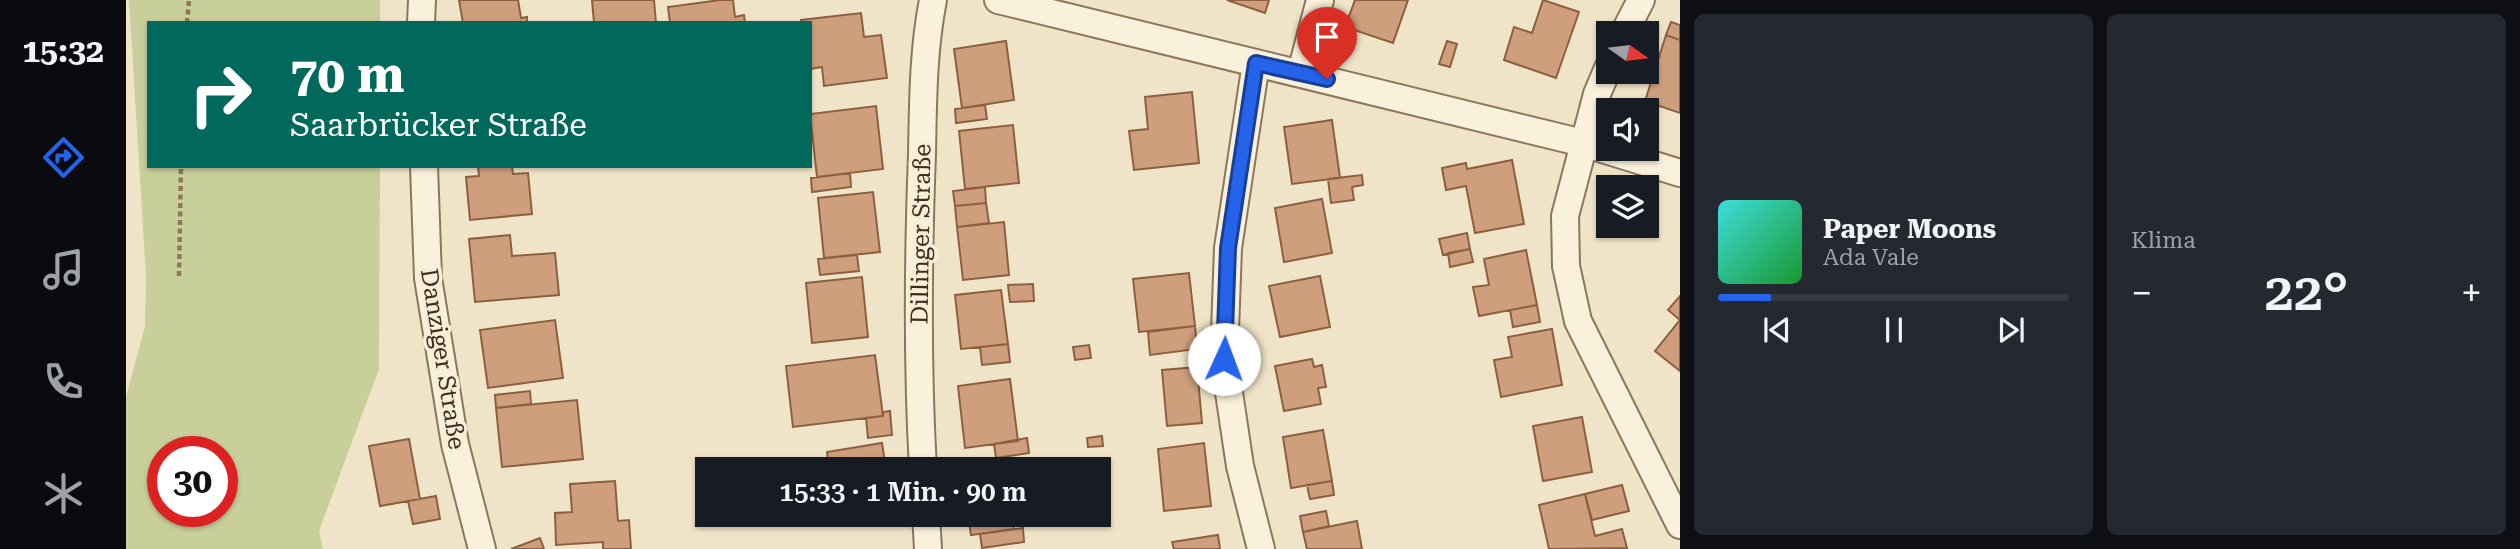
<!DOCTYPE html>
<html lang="de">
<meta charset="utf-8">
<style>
:root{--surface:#171b24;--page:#242831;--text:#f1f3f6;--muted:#9ea1a6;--line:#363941;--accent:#2563eb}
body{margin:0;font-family:"Roboto Serif",serif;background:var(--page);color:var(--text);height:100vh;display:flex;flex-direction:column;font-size:26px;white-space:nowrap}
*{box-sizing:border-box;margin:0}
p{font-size:23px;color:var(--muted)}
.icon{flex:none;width:38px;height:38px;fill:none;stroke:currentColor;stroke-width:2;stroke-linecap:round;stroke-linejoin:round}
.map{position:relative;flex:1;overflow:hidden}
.details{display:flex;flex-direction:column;gap:14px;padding:14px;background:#0d0f14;width:840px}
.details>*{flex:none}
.hud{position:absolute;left:21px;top:21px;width:665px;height:147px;border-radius:0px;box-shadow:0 2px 5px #0004;background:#00695c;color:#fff;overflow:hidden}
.needle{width:46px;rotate:104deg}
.fabs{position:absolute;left:1470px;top:21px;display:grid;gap:14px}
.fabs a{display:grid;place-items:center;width:63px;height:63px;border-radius:0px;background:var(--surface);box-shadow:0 2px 5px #0004;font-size:35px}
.speed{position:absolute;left:21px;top:436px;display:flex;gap:14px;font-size:35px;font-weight:700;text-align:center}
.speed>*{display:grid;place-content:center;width:91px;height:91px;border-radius:50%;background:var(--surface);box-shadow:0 2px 5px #0004;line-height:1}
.speed .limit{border:10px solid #d22;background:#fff;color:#111}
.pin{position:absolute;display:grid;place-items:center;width:60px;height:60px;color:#fff;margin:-72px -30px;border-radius:50% 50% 50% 0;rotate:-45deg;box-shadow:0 0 7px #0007}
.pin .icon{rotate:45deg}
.me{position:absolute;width:77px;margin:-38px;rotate:2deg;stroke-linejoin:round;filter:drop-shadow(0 0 5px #0008)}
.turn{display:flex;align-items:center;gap:24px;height:147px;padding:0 28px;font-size:32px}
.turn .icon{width:91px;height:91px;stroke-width:2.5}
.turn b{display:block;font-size:49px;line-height:60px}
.big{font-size:52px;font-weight:600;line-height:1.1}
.details .tile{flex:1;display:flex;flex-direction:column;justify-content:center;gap:10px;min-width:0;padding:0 24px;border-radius:10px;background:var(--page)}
.song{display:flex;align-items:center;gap:21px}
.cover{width:84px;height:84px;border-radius:10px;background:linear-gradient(135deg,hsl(180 70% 55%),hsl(130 70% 35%))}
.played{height:7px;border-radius:4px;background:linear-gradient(90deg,var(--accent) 15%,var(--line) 15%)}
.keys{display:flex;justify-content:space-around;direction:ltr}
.heat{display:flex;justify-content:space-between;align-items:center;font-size:38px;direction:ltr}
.details .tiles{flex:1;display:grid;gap:14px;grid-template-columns:repeat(2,1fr)}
.trip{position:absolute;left:569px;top:457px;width:416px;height:70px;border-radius:0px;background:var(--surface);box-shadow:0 2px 5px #0004;font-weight:600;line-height:70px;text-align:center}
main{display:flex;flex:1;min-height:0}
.dock{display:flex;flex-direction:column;width:126px;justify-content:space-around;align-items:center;background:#090b0e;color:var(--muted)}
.dock .icon{width:49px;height:49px}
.dock .on{color:var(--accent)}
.dock b{font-size:32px;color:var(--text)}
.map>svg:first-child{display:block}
.green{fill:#c9cf9b;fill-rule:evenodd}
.building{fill:#cf9f7d;stroke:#8d5f41;stroke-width:2}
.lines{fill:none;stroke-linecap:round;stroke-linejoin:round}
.street-casing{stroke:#8d765c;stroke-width:30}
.path{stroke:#8d765c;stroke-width:4.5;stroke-dasharray:5 3.5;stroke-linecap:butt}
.street{stroke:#faf1dc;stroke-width:26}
.route-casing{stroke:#184099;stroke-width:18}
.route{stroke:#2563eb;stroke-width:12}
.labels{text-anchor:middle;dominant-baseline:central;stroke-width:7;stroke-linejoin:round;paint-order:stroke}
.street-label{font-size:24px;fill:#3d2e20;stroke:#f7eed8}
</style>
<main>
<nav class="dock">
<b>15:32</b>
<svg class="icon on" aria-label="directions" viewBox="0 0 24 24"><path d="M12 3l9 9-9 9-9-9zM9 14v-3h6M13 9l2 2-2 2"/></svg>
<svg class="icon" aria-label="music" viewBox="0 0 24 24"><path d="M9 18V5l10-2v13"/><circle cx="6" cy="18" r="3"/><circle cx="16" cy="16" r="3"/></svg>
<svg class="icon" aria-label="phone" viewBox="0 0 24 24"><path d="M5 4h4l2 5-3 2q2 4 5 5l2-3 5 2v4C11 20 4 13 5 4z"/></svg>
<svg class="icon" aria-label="climate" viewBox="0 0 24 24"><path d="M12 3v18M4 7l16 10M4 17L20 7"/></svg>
</nav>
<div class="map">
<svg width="1554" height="549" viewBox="0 0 1554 549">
<rect width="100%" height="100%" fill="#f0e4c8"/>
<path class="green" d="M3,0H254V23H23V166H254L253,369L193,531L197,549H0V397L19,326L20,277ZM37,452H96V511H37Z"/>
<path class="building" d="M333,0H392L395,18L401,17V23H337Z
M466,0H528L530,23H468Z
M594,0H607L609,17L618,15L619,23H544L542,7Z
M1101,0H1143L1139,13Z
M1229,0H1282L1267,43L1219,27Z
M1417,0L1453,12L1430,78L1378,60L1388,27L1406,33Z
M735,13L738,37L755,35L761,78L698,86L696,67L684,69V23H675V20Z
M1545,22L1554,25V40L1540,35Z
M1540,35L1554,40V113L1519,101Z
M880,41L888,100L836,108L828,49Z
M1321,41L1331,44L1324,67L1313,64Z
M1066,92L1073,163L1008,170L1003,131L1022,129L1019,97Z
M859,105L861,119L830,123L829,109Z
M750,106L757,169L691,177L684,114Z
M1206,120L1214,178L1166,184L1158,127Z
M887,125L893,183L839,189L833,131Z
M1386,160L1398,224L1349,233L1340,186L1320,190L1316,168L1340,163L1341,169Z
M352,166H386L387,174L402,173L406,214L344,220L340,177L353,176Z
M724,173L725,187L686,192L685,178Z
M1236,175L1237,185L1226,187L1228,200L1205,203L1202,179Z
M859,187L860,203L829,206L827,191Z
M747,192L754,252L698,258L692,198Z
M1196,199L1206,253L1158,262L1149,208Z
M860,203L863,223L831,227L829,206Z
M878,222L883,275L837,280L831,227Z
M1341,233L1344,249L1317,255L1313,239Z
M384,235L386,256L429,253L433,295L349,302L343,239Z
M1344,249L1347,262L1324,267L1322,253Z
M1400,250L1411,305L1353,316L1347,287L1363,285L1358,259Z
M731,255L733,271L694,275L692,259Z
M1063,273L1069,326L1013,332L1007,279Z
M1194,276L1204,327L1154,337L1143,286Z
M736,277L742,337L686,343L680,283Z
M907,284L908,301L884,302L882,285Z
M875,290L882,344L835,349L829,295Z
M1554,296V371L1529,351L1554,320L1542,310Z
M1411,305L1414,322L1387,327L1384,310Z
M429,320L437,378L362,388L354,330Z
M1069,326L1071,349L1024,355L1022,332Z
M1426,329L1436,385L1375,397L1368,360L1386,357L1382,337Z
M882,344L884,362L856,365L854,347Z
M963,345L965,358L949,360L947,347Z
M749,355L757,416L667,427L660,366Z
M1186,359L1188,367L1196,365L1200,387L1192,388L1195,404L1158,411L1149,366Z
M1071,367L1076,423L1041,426L1036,370Z
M884,379L892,441L839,448L832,386Z
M404,391L405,404L370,408L369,395Z
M451,400L457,459L376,467L370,408Z
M764,411L766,435L742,438L740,418L757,416V412Z
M1456,417L1466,472L1417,481L1407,426Z
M1197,430L1206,481L1165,488L1157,437Z
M976,436L977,446L962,447L961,438Z
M901,438L903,453L870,458L868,444Z
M283,439L294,499L254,506L243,446Z
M756,443L760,469H703L701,452Z
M1078,443L1085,506L1038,511L1032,449Z
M489,481L492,521L503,520L505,549H477V542L430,545L429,513L446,512L444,484Z
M1206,481L1208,495L1184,499L1181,485Z
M1496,485L1503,511L1466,520L1459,494Z
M1459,494L1469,536L1496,529L1501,548L1423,549L1413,505Z
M310,496L314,519L287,524L282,501Z
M1200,511L1203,526L1177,532L1174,516Z
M842,514H886L888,529L845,535Z
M1231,521L1236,549H1181L1177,532Z
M897,528L898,542L856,548L854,534Z
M1092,535L1094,549H1048L1046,542Z
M414,538L418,549H385Z"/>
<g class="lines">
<defs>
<path id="street" d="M872,0L1457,143L1554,173
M295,23L296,0
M1498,33L1515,0
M1130,63L1102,248L1098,359L1114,466L1135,549
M1482,68L1471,94L1439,216L1440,266L1452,321L1554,525
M1175,72L1194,0
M298,166L302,278L329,444L356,549
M797,469C791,364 792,259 796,154C797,102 797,51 807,0
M800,514L802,549"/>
</defs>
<use href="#street" class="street-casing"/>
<path class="path" d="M61,23L63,0
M53,276L55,166"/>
<use href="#street" class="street"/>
</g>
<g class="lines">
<defs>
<path id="route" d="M1098,359L1102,248L1130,63L1201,79"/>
</defs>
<use href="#route" class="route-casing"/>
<use href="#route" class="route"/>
</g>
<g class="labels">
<g class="street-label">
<text transform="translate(795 234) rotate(-89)">Dillinger Straße</text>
<text transform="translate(317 359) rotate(81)">Danziger Straße</text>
</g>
</g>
</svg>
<div class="fabs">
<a><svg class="needle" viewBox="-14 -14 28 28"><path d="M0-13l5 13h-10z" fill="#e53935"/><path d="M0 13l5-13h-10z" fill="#9ea1a6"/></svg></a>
<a><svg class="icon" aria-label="sound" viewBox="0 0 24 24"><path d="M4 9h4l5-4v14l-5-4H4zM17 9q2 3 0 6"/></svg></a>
<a><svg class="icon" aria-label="layers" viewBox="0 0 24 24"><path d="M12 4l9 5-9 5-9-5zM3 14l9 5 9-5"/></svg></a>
</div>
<div class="speed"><div class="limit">30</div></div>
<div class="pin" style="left:1201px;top:79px;background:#d93025"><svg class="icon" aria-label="arrive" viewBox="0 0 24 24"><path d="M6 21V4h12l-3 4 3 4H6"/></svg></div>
<svg class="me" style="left:1098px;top:359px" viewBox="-20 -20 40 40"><circle r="19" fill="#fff"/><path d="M0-13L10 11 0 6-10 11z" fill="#2563eb"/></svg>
<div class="trip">15:33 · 1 Min. · 90 m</div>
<div class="hud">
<div class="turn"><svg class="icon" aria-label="right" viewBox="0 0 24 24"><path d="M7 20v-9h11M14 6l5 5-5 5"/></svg><div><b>70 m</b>Saarbrücker Straße</div></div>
</div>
</div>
<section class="details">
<div class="tiles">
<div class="tile">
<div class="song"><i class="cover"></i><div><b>Paper Moons</b><p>Ada Vale</p></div></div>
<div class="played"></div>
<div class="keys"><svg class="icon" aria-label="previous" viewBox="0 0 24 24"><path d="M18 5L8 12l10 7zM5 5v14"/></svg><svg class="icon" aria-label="pause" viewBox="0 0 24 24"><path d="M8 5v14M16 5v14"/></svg><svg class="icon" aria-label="next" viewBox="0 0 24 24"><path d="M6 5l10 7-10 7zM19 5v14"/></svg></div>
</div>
<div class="tile"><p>Klima</p>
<div class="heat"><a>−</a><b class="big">22°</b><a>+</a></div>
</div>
</div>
</section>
</main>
